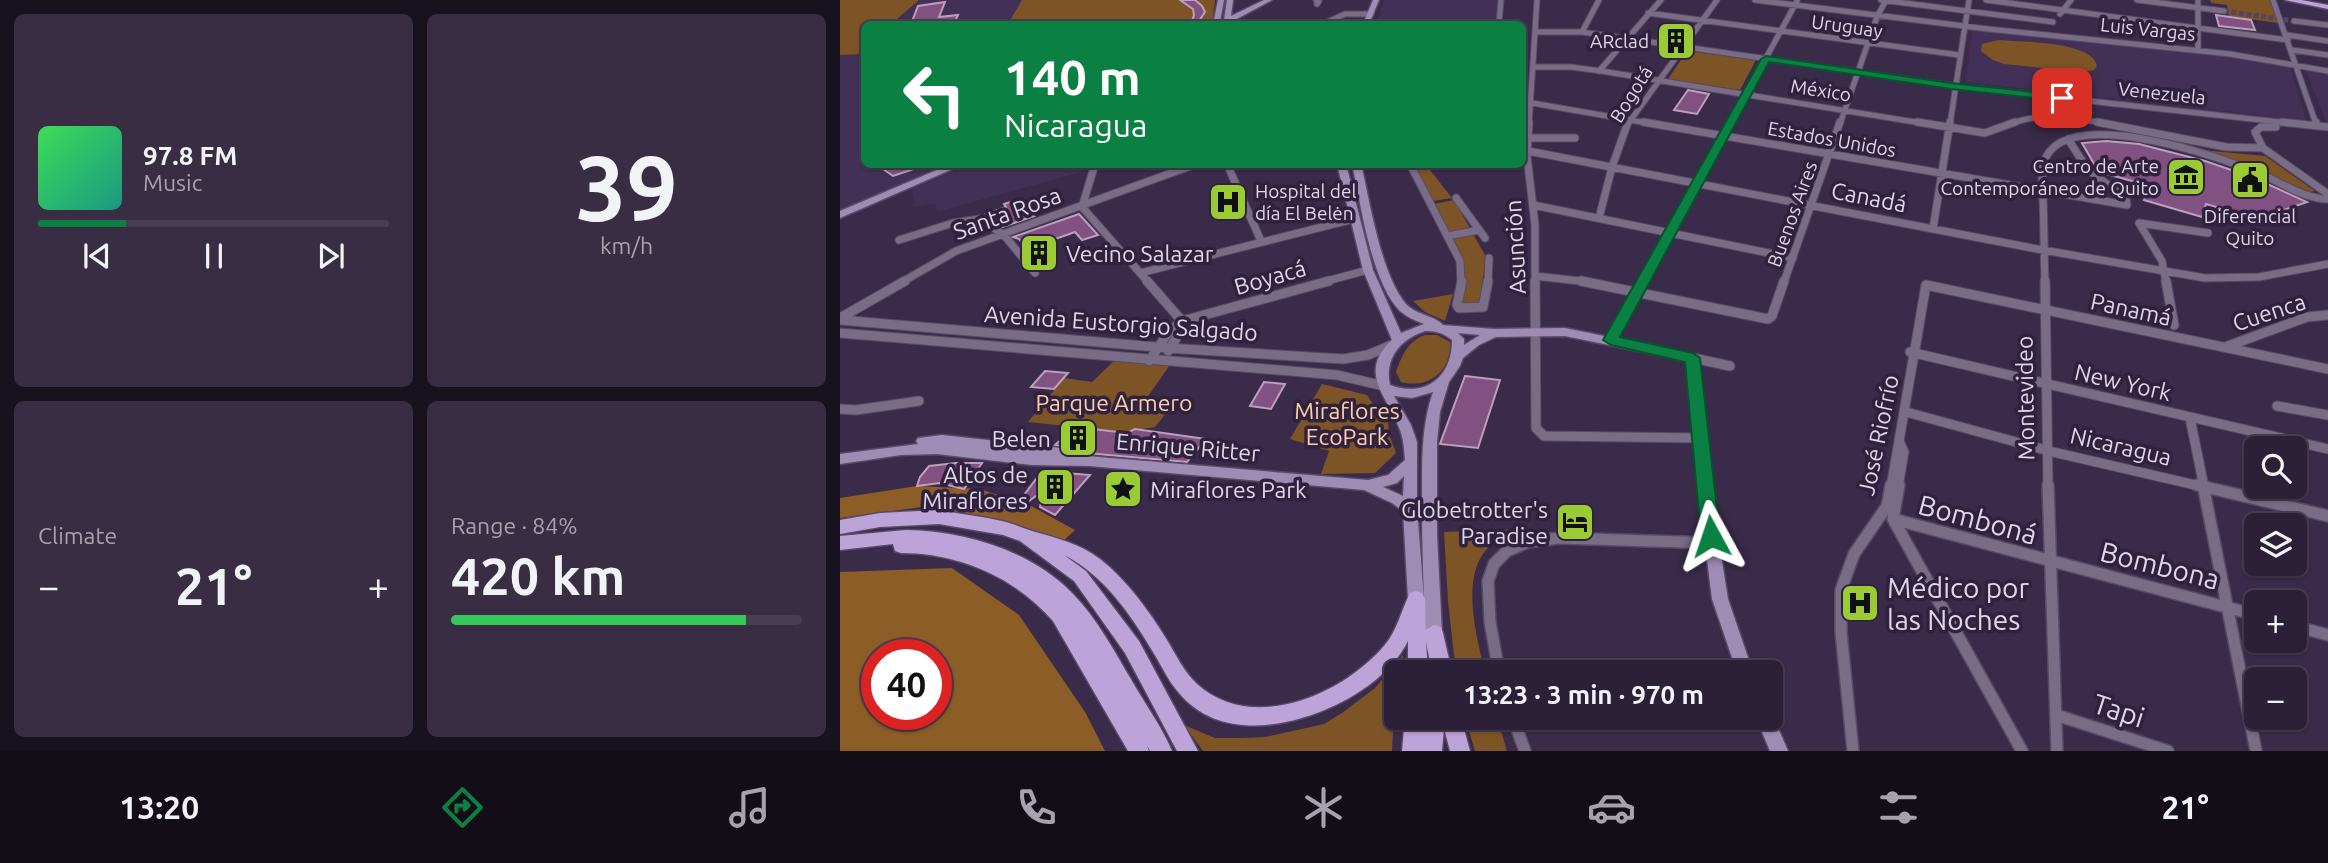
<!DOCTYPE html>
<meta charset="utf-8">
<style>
:root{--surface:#2c2038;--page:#382d43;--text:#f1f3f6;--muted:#a6a3ae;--line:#483e53;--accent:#0b8043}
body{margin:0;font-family:Ubuntu,sans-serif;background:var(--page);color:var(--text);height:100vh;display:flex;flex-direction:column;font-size:26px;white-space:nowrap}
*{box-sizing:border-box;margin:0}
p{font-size:23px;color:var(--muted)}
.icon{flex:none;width:38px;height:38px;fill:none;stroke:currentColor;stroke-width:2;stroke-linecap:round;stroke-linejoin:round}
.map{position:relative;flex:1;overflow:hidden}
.side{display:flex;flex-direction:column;gap:14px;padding:14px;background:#18121f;width:840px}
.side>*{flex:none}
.guide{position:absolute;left:21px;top:21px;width:665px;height:147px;border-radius:10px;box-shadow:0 2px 5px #0004,0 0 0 2px var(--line);background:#0b8043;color:#fff;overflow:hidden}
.tools{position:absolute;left:1404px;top:436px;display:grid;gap:14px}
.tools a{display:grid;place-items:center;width:63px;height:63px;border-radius:10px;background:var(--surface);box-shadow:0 2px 5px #0004,0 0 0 2px var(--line);font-size:35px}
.speed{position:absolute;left:21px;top:639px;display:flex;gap:14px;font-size:35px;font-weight:700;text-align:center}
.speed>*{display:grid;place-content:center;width:91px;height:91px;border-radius:50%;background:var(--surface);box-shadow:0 2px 5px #0004,0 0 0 2px var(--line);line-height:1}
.speed .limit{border:10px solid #d22;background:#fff;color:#111}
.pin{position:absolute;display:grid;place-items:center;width:60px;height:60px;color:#fff;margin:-30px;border-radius:14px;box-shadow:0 4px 10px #0006}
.me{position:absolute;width:77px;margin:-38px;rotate:355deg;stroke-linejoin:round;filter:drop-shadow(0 0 5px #0008)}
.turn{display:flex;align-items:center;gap:24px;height:147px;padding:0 28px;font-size:32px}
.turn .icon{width:91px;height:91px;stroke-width:2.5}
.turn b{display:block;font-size:49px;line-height:60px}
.big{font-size:52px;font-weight:600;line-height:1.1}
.side .tile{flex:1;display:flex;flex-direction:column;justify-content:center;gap:10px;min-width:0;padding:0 24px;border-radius:10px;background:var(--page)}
.side .dial{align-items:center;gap:0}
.dial b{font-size:91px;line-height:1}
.song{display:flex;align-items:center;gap:21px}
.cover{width:84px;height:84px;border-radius:10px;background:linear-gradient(135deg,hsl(130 70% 55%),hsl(170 70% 35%))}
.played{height:7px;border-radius:4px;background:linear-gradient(90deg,var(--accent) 25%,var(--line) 25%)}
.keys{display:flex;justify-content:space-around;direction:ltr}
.heat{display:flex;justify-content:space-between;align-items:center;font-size:38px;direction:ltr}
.charge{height:10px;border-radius:5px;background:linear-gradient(90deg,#34c759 84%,var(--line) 0)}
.side .tiles{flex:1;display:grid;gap:14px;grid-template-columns:repeat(2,1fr)}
.trip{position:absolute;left:544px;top:660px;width:399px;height:70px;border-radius:10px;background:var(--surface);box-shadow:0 2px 5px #0004,0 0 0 2px var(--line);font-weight:600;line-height:70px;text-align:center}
.menu{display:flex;height:112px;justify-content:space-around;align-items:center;background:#120d16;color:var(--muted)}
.menu .icon{width:49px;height:49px}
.menu .active{color:var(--accent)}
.menu b{font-size:32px;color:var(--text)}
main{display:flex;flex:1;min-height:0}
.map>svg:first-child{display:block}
.built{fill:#433056}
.green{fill:#7d5426}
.forest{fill:#8c5d27;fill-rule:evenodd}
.building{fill:#805181;stroke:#be9ebe;stroke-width:2}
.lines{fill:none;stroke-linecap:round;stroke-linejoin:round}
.street-tunnel{stroke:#534562;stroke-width:5;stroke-dasharray:5 2.5;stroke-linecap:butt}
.street-far3-casing{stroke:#584a67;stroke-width:7}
.street-far2-casing{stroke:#584a67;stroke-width:9}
.street-far1-casing{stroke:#584a67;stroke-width:11}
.street-casing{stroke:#584a67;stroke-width:14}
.secondary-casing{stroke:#584a67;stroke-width:3}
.primary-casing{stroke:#584a67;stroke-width:3}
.street-far3{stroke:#786c86;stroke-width:5}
.street-far2{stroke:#786c86;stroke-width:7}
.street-far1{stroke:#786c86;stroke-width:9}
.street{stroke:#786c86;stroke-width:11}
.secondary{fill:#9f8cb4;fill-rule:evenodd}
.primary{fill:#bda4d8;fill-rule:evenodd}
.route{fill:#0b8043;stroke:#07532c;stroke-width:2}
.labels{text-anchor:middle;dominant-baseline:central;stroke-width:7;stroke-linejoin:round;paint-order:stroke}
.far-street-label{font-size:19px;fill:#dfd6ea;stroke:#30213f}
.far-poi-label{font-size:19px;fill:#dfd6ea;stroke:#30213f;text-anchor:end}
.street-label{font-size:23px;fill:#dfd6ea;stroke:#30213f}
.poi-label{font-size:23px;fill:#dfd6ea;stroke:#30213f;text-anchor:end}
.park-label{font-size:23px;fill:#fbd0a6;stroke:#30213f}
.near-street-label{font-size:28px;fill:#dfd6ea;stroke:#30213f}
.near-poi-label{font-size:28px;fill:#dfd6ea;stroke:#30213f;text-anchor:start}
</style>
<main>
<section class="side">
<div class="tiles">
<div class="tile">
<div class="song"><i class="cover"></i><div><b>97.8 FM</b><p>Music</p></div></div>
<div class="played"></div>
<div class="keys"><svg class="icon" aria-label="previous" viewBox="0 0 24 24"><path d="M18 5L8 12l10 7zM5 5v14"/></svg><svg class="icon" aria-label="pause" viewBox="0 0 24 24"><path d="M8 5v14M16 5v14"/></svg><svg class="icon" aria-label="next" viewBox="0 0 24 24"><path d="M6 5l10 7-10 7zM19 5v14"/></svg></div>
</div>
<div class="tile dial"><b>39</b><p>km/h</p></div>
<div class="tile"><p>Climate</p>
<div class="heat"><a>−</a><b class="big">21°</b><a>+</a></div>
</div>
<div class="tile"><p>Range · 84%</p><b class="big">420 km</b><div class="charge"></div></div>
</div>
</section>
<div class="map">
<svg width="1488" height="751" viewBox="0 0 1488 751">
<rect width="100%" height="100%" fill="#3a2b4a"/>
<path class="built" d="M0,0H375L372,24H24V164L115,165L0,212Z
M544,0H659L657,24H537Z
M1132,30L1354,52L1450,66L1466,120L1482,122L1126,82Z
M1465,68L1488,74V124H1487Z
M128,165V164L244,165L241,172L97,212L95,203L75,207L72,189Z"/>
<path class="green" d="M0,0H78V1L51,24H24L22,54L0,55Z
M182,0H375L372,24H168Z
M1370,0H1431L1438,23L1389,16L1387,5L1371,3Z
M1159,40C1181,42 1253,41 1257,66L1254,70L1243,72L1164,64L1153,60L1141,51L1142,44Z
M847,51L916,60L900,90L828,79Z
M1362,150L1425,156L1475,191L1471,192Z
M573,165H586L612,198L592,201Z
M614,200L646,257L639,305L621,304C629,255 616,246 594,204Z
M613,294L605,321L585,312L573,301Z
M585,335H597L610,342C611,372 589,389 561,382L556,372C562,355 568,341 585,335Z
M273,362H332L304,402L327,412L315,427L283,432L188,422L224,378L252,382Z
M482,384L527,395L540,414L547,417L550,437L556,453L535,473L481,474L489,451L450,439Z
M679,529C666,536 651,542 643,554C622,583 637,640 645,672H616L608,602L604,532Z
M563,655L561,672H556L552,751H363L344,725L375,738H401L425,737L484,724L502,713L535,688Z
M625,718H657L667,751H635Z"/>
<path class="forest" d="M77,486L140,489L191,506L235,530L219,545L136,516L82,507L0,518V498Z
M112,568L179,615L245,712L265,751H0V572ZM37,654H96V714H37Z"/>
<path class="building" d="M340,0H355L362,6L365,12L357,24H351L354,15L353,9Z
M105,2L99,17L118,15L114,24H71L78,6Z
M1376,15L1411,20L1415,30L1379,26Z
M848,90L869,94L857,114L834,110Z
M1266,141L1299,144L1365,161L1412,177L1467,202L1429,215L1427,222L1366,204L1362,217L1304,200L1310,186L1263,173L1257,169L1242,143Z
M54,164H83V166L53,176L43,169Z
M177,200L194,216L163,227L146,214L166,207L164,204Z
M239,214L258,235L242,240L235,232L218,238L202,244L210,254L195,260L179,239L173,237Z
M205,371L228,373L214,389L191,387Z
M625,376L660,380L638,448L600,444Z
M424,382L445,384L431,409L410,406Z
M235,427L287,433L295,429L366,439L347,462L246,453L215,445Z
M116,463H142L124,489L100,483L77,486L80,477L89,466Z
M202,471L250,475L215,515L200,507L203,491L189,501L181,499Z"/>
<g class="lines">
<path class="street-tunnel" d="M1384,11L1454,21"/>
<defs>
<path id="street-far3" d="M476,0L479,1L477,4
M915,0L1148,29L1390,54L1488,71
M1041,0L1213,22
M1146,0L1448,40
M1297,0L1384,11
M1358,0V50
M1433,0L1476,124
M808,13L1119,55
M1220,14L1231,0
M1454,21L1488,25
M483,24L505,14H531
M659,24L661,0
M696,32H742L1114,86L1458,124
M742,32L759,0
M1447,35L1488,41
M1452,50L1488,55
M693,67H731L761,71L1087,124
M759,71L821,0
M692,103L813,124
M689,124L697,0
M788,124L877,0
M890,124L957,1
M1000,124L1037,17L1046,0
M1110,124L1129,0
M1171,124C1200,111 1239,119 1268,124"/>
<path id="street-far2" d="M689,122L687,156L695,225V282
M803,122L1287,205L1286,198L1248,170L1228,139
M1077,122L1145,133L1175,122
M1257,122L1386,147L1423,148
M1442,122L1488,127
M1476,122L1477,126
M1436,127H1421L1415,132L1423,148L1488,194
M682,138H735
M688,151L1197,249L1365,278L1419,277L1488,264
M387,164L421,241
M570,164L620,261L621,282
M616,198L645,238
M693,205L953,258
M242,207L308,282
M242,207L255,164
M759,218L772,167L788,122
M1093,229L1110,122
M607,236L639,230
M59,240L113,223L140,219L164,235L195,273
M300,273L514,219
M695,276L749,282
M62,282L116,251L356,164
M483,282L528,270
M648,282L649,258
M803,282L891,122
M944,282L1000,122
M1205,282C1204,254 1204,226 1203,197C1203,188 1201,174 1203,165C1219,101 1375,156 1414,171C1438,180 1462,199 1488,199
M1326,282L1322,261L1299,223L1368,233"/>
<path id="street-far1" d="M307,281L342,321
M622,281L617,305L619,308L643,307L648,281
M695,281L696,428L704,436L863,438
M741,281L928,319L932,316L944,281
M1205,281L1208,487
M1326,281L1334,325
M0,318L65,281
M0,320L328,348L503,359L528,355L554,344
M342,321L489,281
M0,333L497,375L544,386
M771,340L804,281
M1388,346L1467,317L1488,315
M328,351L339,334L337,328
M1070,352L1488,449
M853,358L890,366
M309,361L328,333L342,321
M1437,406L1488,415
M0,409L16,410L79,401
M1066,412L1213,452L1364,487
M1350,418L1364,487
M1051,487L1086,285L1488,369
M1058,487L1064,452L1059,441"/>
<path id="street" d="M1208,485L1217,751
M1357,485L1488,516
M1363,485L1416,751
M1053,519L1416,615
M1053,519L1182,751
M1053,519L1059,485
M1454,626L1488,635
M659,672L650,622L648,581L654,564L667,551L688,542L719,538L872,543
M1216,715L1328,751
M673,718L685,751
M1013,751L1001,632V590L1014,554L1047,506L1051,485"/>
<path id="secondary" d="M378,0H384L380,22L384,20L387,0H393L391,16L424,0H432L391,22L390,24H373Z
M533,0H539L529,24H523Z
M111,164H124L0,218V211Z
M497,164H506L533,270L561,333L584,324C576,321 567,317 560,311C531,282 521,204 512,164H521C530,202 541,275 566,304C576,315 596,316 603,325L654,329L725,328L857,355L878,536L888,599L913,672H897L872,599L864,536L847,361L725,336L656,337L639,345L623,358L620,366L609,382L600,412L597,442V535L602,633L600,638L594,640L588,638L586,633C583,588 582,543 582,499C582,463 581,426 593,392L572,398L554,396L571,425L577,442V508L584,599L582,604L576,606L570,604L568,599L563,511L552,503L524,490L249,466L192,465L97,454L61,455L0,464V454L78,444L76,441L78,438L102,435L221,448L247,456L528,480L548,475L565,460C564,451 564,442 561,433C551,399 515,374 552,340L523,270ZM585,331C597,331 603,333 612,340C612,377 586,398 550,385C544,358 561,339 585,331ZM618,333L640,335L624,345V339ZM564,476L563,496L543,487L557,483Z
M931,712L948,751H930L916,718H931Z"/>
<path id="primary" d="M1445,0H1461L1488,5V9Z
M99,510C120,514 141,516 162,521C172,523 182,528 192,531C216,538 239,543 260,559C287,580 309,611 327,640C336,655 344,672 357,684C412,734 502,695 544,646C557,631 561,611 570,593L576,591L582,593L585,599L586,630L594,625L601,627L603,633L612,672H592L586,642L588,672H568V641C551,675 512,700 477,713C431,730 374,735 339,693C328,681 322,666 313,652C291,615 264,575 224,555L246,571L299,641L358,751H337L285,653L234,581L180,541L163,535L99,524L40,527L0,534V520L40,513Z
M66,530C123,531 191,550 232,593C257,618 274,651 292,681C305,704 322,727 332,751H310L307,745L309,751H288L213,621C175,577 118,553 61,553L55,551L53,544L0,550V536Z
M565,718H621L630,751H610L604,728L602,751H562Z"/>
</defs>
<use href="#street-far3" class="street-far3-casing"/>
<use href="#street-far2" class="street-far2-casing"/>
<use href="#street-far1" class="street-far1-casing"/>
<use href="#street" class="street-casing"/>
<use href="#secondary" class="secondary-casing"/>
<use href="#primary" class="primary-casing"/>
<use href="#street-far3" class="street-far3"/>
<use href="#street-far2" class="street-far2"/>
<use href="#street-far1" class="street-far1"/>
<use href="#street" class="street"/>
<use href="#secondary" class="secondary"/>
<use href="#primary" class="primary"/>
</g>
<path class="route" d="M926,56L1111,83L1222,95L1227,98L1222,101L1111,89L929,62L780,337L853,353L860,358L880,536L877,541L871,544L864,541L861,536L845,362L771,345L763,340L921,59Z"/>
<defs>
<symbol id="building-square" viewBox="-11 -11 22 22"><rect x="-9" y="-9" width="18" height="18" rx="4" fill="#9acb35" stroke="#30213f"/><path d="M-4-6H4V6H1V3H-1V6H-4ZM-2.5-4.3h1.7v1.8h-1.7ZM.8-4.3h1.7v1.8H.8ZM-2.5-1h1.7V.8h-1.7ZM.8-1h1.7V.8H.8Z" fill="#111"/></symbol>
<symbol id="museum-square" viewBox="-11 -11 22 22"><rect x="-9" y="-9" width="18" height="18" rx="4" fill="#9acb35" stroke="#30213f"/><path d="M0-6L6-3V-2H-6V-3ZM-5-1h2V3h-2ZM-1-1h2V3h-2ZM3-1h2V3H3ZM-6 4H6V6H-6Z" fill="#111"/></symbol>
<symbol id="civic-square" viewBox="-11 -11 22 22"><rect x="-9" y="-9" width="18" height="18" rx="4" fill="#9acb35" stroke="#30213f"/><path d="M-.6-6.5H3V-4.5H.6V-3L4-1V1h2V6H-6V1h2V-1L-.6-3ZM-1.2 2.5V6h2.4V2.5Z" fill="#111"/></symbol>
<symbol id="hospital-square" viewBox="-11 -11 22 22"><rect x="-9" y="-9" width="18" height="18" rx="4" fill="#9acb35" stroke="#30213f"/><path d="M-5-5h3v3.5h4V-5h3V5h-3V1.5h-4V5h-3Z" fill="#111"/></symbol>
<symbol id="sight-square" viewBox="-11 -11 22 22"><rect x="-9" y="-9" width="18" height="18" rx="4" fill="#9acb35" stroke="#30213f"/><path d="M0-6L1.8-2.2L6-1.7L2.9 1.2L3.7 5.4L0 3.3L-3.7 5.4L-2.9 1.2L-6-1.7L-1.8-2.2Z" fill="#111"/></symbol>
<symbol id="hotel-square" viewBox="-11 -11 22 22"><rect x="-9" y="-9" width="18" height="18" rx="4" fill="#9acb35" stroke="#30213f"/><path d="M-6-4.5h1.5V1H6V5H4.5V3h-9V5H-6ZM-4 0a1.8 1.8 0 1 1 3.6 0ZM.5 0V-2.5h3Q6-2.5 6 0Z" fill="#111"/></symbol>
</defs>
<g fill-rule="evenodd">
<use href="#building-square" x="814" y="19" width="44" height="44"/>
<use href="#museum-square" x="1324" y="155" width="44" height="44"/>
<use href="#civic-square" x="1388" y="158" width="44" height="44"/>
<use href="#hospital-square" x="366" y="180" width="44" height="44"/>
<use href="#building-square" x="177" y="231" width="44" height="44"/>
<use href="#building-square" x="216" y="416" width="44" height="44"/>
<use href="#building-square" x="193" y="465" width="44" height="44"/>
<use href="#sight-square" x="261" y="467" width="44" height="44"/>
<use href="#hotel-square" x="713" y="500" width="44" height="44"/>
<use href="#hospital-square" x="998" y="581" width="44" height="44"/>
</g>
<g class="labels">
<g class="far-street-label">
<text transform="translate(1007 26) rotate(8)">Uruguay</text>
<text transform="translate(1308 29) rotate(6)">Luis Vargas</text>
<text transform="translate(981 90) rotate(9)">México</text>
<text transform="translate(1322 93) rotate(6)">Venezuela</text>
<text transform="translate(791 94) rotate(-58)">Bogotá</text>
<text transform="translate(992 139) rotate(10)">Estados Unidos</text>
<text transform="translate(952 214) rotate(-70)">Buenos Aires</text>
</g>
<g class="far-poi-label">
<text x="809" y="41">ARclad</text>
<text x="1319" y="166">Centro de Arte<tspan x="1319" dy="22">Contemporáneo de Quito</tspan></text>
<text x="415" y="191" text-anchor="start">Hospital del<tspan x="415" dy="22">día El Belėn</tspan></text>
<text x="1410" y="216" text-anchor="middle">Diferencial<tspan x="1410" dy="22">Quito</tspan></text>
</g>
<g class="street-label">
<text transform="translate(1029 197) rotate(11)">Canadá</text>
<text transform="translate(167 213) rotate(-20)">Santa Rosa</text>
<text transform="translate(675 247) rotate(-93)">Asunción</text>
<text transform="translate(430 277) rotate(-16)">Boyacá</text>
<text transform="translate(1291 309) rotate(12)">Panamá</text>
<text transform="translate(1429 312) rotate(-18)">Cuenca</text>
<text transform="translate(281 323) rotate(4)">Avenida Eustorgio Salgado</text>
<text transform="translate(1283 382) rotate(13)">New York</text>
<text transform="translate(1185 398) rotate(-91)">Montevideo</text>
<text transform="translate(1038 435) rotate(-78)">José Riofrío</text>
<text transform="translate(1281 446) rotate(13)">Nicaragua</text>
<text transform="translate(348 447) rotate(5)">Enrique Ritter</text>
</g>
<g class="poi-label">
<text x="226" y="253" text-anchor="start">Vecino Salazar</text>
<text x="211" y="438">Belen</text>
<text x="188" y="474">Altos de<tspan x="188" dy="26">Miraflores</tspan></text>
<text x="310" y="489" text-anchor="start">Miraflores Park</text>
<text x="708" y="509">Globetrotter's<tspan x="708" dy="26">Paradise</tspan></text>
</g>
<g class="park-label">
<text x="274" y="402">Parque Armero</text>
<text x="507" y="410">Miraflores<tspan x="507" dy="26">EcoPark</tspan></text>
</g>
<g class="near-street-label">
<text transform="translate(1138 519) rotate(15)">Bomboná</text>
<text transform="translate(1320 565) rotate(14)">Bombona</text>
<text transform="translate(1279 710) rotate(18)">Tapi</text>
</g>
<g class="near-poi-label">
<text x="1047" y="587">Médico por<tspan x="1047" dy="32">las Noches</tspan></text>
</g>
</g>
</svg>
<div class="tools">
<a><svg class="icon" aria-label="search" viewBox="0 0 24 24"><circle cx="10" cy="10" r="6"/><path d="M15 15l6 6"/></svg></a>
<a><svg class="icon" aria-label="layers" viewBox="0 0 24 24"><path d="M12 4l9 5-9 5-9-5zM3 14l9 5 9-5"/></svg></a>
<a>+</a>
<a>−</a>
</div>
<div class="speed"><div class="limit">40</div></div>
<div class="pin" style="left:1222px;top:98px;background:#d93025"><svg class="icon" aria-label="arrive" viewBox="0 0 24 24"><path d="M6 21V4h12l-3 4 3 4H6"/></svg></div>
<svg class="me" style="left:871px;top:536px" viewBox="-20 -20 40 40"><path d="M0-17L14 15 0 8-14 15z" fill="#0b8043" stroke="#fff" stroke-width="4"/></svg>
<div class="trip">13:23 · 3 min · 970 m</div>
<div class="guide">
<div class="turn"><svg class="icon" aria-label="left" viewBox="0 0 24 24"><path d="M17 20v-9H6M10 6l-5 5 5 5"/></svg><div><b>140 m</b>Nicaragua</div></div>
</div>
</div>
</main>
<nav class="menu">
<b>13:20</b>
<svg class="icon active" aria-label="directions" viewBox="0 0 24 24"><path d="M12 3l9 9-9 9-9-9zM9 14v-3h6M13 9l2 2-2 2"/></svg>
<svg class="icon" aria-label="music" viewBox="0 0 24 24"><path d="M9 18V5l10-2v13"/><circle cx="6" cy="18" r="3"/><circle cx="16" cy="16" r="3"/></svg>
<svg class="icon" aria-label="phone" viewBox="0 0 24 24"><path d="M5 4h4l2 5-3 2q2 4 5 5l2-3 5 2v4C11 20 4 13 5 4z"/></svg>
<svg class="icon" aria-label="climate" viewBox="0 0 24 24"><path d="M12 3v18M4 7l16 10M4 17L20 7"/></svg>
<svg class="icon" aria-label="car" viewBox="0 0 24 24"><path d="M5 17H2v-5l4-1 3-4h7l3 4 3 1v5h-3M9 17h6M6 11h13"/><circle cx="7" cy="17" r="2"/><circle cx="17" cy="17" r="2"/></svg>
<svg class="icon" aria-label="filters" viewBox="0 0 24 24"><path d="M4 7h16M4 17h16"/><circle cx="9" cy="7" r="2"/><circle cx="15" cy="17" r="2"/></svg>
<b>21°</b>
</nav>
